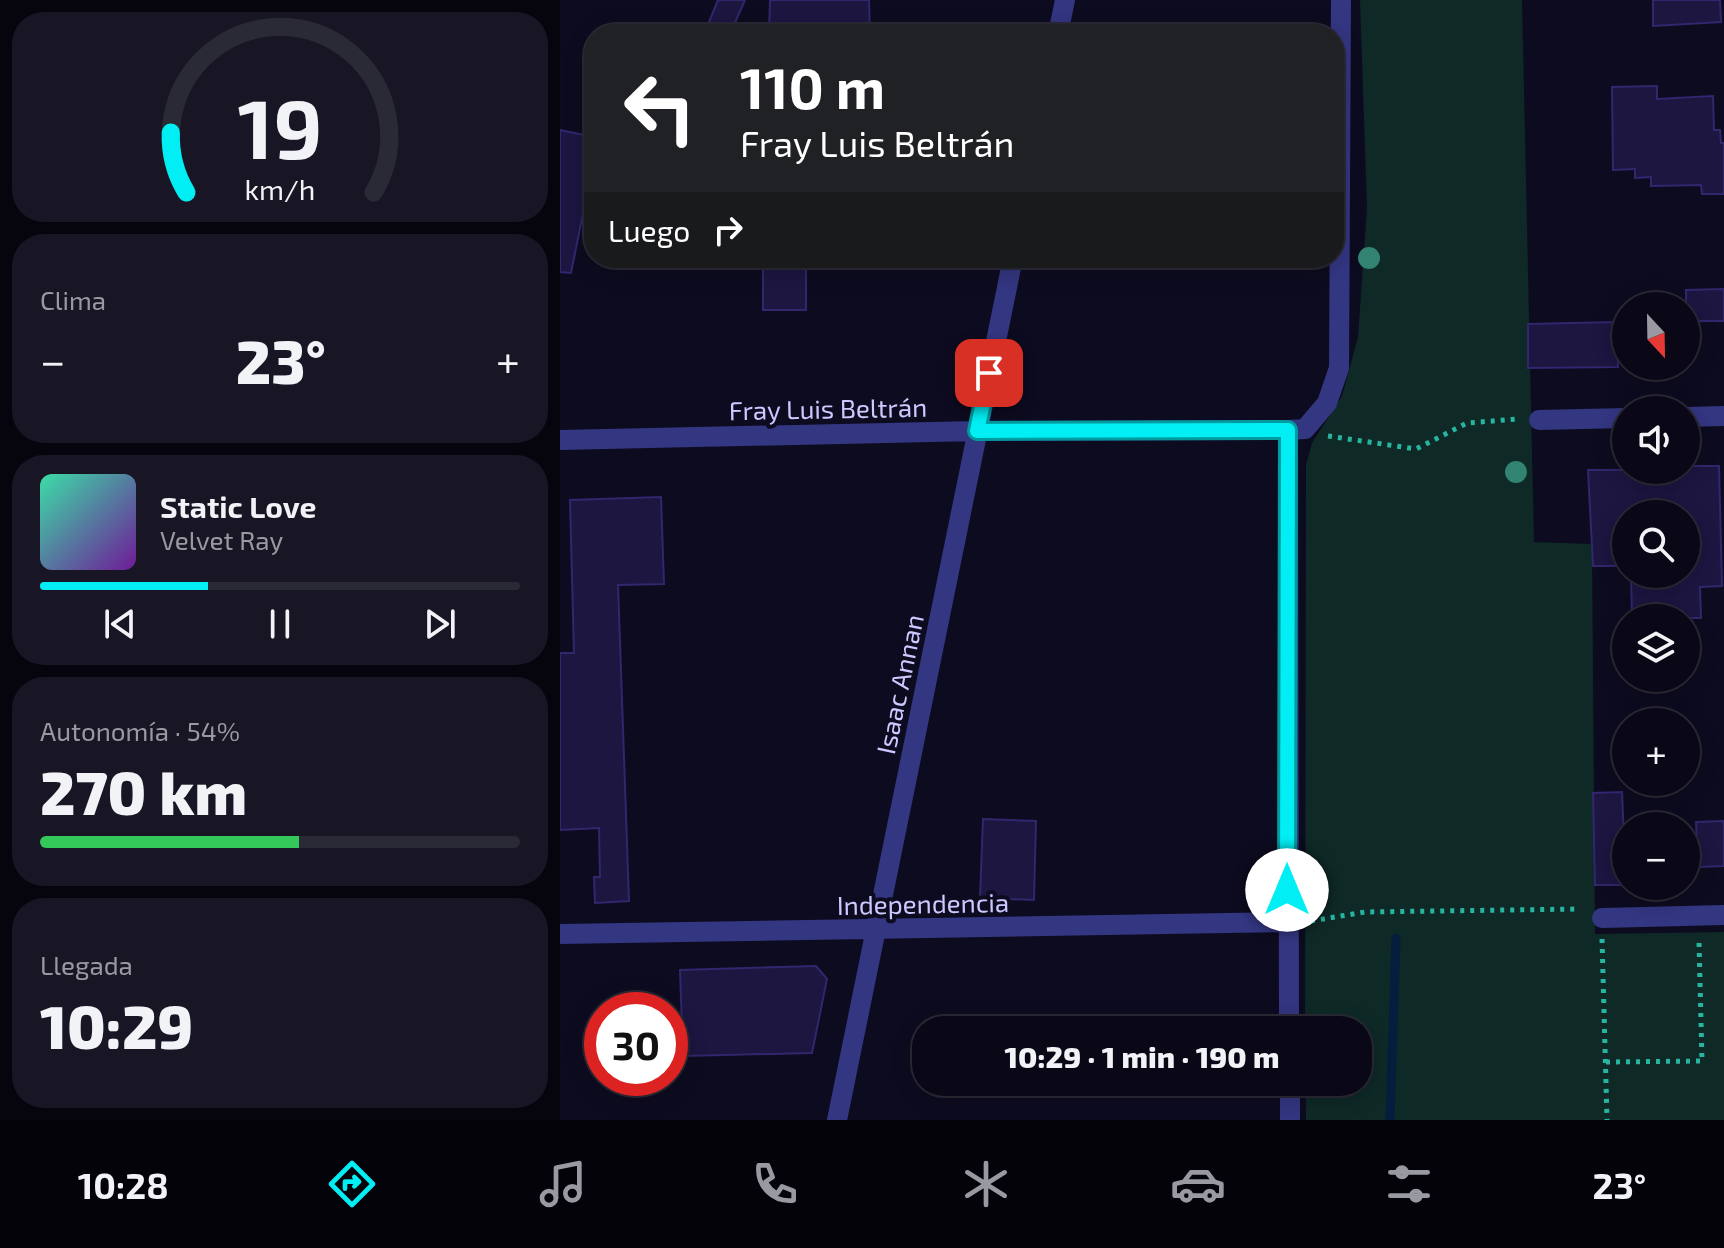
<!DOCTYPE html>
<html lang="es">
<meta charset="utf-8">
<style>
:root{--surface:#0a0817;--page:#181624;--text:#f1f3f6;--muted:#999aa1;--line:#2a2936;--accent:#00eef4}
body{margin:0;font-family:"Exo 2",sans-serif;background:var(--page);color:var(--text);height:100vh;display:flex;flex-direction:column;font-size:30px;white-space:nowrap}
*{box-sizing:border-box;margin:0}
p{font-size:26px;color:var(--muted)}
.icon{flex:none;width:44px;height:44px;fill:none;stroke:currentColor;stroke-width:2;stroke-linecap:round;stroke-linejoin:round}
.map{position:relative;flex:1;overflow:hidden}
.side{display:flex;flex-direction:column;gap:12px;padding:12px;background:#06040d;width:560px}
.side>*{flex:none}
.guide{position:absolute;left:24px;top:24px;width:760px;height:244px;border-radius:32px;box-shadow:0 4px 20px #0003,0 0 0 2px var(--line);background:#202124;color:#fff;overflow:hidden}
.needle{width:52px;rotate:158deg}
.controls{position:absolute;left:1052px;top:292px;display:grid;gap:16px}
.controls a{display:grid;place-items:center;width:88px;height:88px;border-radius:50%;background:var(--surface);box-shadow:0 4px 20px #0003,0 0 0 2px var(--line);font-size:40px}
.speed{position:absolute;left:24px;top:992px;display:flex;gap:16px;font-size:40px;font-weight:700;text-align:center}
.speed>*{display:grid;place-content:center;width:104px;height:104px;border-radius:50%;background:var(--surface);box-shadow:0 4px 20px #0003,0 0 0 2px var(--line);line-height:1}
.speed .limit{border:12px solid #d22;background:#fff;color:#111}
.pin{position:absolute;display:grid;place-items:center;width:68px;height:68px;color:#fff;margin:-34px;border-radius:16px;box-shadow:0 4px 12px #0006}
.me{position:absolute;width:88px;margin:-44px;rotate:0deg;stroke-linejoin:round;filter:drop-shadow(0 0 6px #0008)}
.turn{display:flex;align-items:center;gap:28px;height:168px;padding:0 24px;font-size:36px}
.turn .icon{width:104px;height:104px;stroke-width:2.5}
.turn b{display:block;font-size:56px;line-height:68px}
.then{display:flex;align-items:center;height:76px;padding:0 24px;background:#0003;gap:16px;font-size:30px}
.big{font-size:60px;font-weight:800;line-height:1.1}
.side .card{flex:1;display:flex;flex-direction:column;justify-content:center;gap:12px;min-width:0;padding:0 28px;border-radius:32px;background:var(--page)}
.side .dial{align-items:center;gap:0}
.dial svg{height:208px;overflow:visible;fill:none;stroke:var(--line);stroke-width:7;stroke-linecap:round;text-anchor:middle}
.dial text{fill:var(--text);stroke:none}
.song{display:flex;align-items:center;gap:24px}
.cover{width:96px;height:96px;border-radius:12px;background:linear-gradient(135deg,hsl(160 70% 55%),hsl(280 70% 35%))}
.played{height:8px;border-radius:4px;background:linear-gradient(90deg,var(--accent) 35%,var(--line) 35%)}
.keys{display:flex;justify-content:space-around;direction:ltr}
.heat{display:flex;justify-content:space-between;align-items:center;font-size:44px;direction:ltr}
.charge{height:12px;border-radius:6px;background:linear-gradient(90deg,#34c759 54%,var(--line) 0)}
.trip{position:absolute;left:352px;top:1016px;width:460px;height:80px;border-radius:32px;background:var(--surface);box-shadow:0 4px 20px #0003,0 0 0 2px var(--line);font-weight:800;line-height:80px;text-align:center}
.menu{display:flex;height:128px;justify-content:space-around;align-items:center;background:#040309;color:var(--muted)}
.menu .icon{width:56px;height:56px}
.menu .current{color:var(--accent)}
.menu b{font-size:36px;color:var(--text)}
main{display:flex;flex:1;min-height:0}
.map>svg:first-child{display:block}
.green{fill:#0e2926}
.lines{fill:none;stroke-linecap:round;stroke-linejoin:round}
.stream{stroke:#061e3d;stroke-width:9}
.building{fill:#1c1641;stroke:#30276e;stroke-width:2}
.path{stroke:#27b5a2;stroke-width:5;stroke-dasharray:4 6;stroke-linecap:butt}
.minor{stroke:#333681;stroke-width:20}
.tree{fill:#328371}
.route-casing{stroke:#009b9f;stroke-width:20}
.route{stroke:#00eef4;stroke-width:14}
.labels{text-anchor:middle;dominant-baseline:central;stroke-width:8;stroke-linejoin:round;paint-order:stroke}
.street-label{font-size:26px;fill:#cbc9ff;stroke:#0d0b1f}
</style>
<main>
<section class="side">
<div class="card dial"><svg viewBox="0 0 100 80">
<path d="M14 69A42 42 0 1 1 86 69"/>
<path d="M14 69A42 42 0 0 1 8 46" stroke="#00eef4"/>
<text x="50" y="56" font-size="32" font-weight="700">19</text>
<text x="50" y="72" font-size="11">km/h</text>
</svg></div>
<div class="card"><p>Clima</p>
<div class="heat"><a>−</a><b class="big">23°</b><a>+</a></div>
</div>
<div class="card">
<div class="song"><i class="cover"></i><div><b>Static Love</b><p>Velvet Ray</p></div></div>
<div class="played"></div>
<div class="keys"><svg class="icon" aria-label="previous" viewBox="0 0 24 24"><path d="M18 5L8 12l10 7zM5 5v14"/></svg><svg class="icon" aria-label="pause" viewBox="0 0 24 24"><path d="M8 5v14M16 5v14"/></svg><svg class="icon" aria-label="next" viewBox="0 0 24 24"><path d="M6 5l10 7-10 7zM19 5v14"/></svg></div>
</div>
<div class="card"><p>Autonomía · 54%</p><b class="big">270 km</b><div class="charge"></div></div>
<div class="card"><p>Llegada</p><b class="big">10:29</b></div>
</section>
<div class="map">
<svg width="1164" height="1120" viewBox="0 0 1164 1120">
<rect width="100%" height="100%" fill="#0d0b1f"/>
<path class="green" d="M800,0H962L974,542L1032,544L1035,934L1164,932V1120H746V1082H798V1030H745L746,465L752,443L782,396L798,337L807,208Z"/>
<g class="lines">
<path class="stream" d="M830,1120L836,938"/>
</g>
<path class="building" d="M158,0H185L170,34H144Z
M210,0H309L310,34H209Z
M1093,0H1160L1161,22L1093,26Z
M1097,86V99L1153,96L1154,130H1160L1161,143H1164V194H1142L1141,185L1091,186V177L1075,178V169L1053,170L1052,87Z
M0,130L34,137V159L11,273L0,272Z
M203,258H246V310H203Z
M1164,289V321H1126V290Z
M1057,322L1058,367L968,368V324Z
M1126,466H1159L1162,586L1140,587L1141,618H1072L1071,574H1126V514H1066V566H1033L1028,470H1126Z
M101,497L104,584L58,585L69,901L35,903L34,877H40L39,828L0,830V653H14L10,500Z
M1062,792L1066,885H1035L1033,793Z
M423,819L476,821L474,900L420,898Z
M1164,821V866L1138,867L1136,822Z
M256,966L267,979L252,1053L123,1056L120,970Z"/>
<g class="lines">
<path class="path" d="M768,436L856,449L907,423L958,419
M751,921L805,912L1020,909
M1042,939L1047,1120
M1046,1062L1142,1061L1139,942"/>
<path class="minor" d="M498,34L505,0
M1126,417L1164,416
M979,420L1066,418
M0,440L417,431L728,430
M1042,918L1164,915
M0,934L726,922
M729,1030L728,430L745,429L767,403L779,368L781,0
M730,1082V1120
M277,1120L453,258"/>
</g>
<g class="tree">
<circle cx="809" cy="258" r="11"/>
<circle cx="956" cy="472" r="11"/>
</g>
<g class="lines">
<defs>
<path id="route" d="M429,373L417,431L728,430L727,890"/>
</defs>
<use href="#route" class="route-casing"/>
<use href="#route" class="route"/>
</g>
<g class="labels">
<g class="street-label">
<text transform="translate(268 408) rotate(-1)">Fray Luis Beltrán</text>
<text transform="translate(339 684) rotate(-78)">Isaac Annan</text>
<text transform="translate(363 903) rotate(-1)">Independencia</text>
</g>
</g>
</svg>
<div class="controls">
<a><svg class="needle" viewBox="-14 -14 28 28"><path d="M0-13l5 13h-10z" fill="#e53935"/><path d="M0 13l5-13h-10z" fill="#999aa1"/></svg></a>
<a><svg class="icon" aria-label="sound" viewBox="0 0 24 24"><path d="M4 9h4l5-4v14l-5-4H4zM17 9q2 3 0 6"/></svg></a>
<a><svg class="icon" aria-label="search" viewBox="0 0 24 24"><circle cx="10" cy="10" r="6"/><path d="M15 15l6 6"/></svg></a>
<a><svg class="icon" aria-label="layers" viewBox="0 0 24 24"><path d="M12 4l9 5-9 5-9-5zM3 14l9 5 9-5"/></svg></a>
<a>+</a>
<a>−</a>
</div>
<div class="speed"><div class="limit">30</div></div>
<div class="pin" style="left:429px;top:373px;background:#d93025"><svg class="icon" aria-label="arrive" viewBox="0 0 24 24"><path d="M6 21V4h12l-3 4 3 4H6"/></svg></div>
<svg class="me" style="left:727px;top:890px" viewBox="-20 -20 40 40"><circle r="19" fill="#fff"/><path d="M0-13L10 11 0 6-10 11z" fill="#00eef4"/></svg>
<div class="trip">10:29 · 1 min · 190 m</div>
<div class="guide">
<div class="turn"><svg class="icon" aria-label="left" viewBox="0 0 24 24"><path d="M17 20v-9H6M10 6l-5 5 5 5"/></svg><div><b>110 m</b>Fray Luis Beltrán</div></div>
<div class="then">Luego<svg class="icon" aria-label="right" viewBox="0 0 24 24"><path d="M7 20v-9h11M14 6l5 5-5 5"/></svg></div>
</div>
</div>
</main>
<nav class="menu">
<b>10:28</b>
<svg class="icon current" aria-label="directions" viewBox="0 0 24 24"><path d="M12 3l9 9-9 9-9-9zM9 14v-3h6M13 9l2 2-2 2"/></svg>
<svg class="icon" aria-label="music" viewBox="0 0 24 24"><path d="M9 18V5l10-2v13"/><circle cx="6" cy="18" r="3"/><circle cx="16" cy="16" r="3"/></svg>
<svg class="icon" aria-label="phone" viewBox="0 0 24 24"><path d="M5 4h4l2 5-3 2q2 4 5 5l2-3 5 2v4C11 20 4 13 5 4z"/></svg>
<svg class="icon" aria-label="climate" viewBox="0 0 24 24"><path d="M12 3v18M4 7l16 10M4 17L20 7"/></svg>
<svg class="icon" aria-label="car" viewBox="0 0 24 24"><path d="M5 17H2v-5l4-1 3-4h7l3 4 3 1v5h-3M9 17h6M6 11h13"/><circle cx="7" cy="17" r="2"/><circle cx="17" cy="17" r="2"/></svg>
<svg class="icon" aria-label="filters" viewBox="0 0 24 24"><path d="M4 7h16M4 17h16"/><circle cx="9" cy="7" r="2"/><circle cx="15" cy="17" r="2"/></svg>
<b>23°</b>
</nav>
